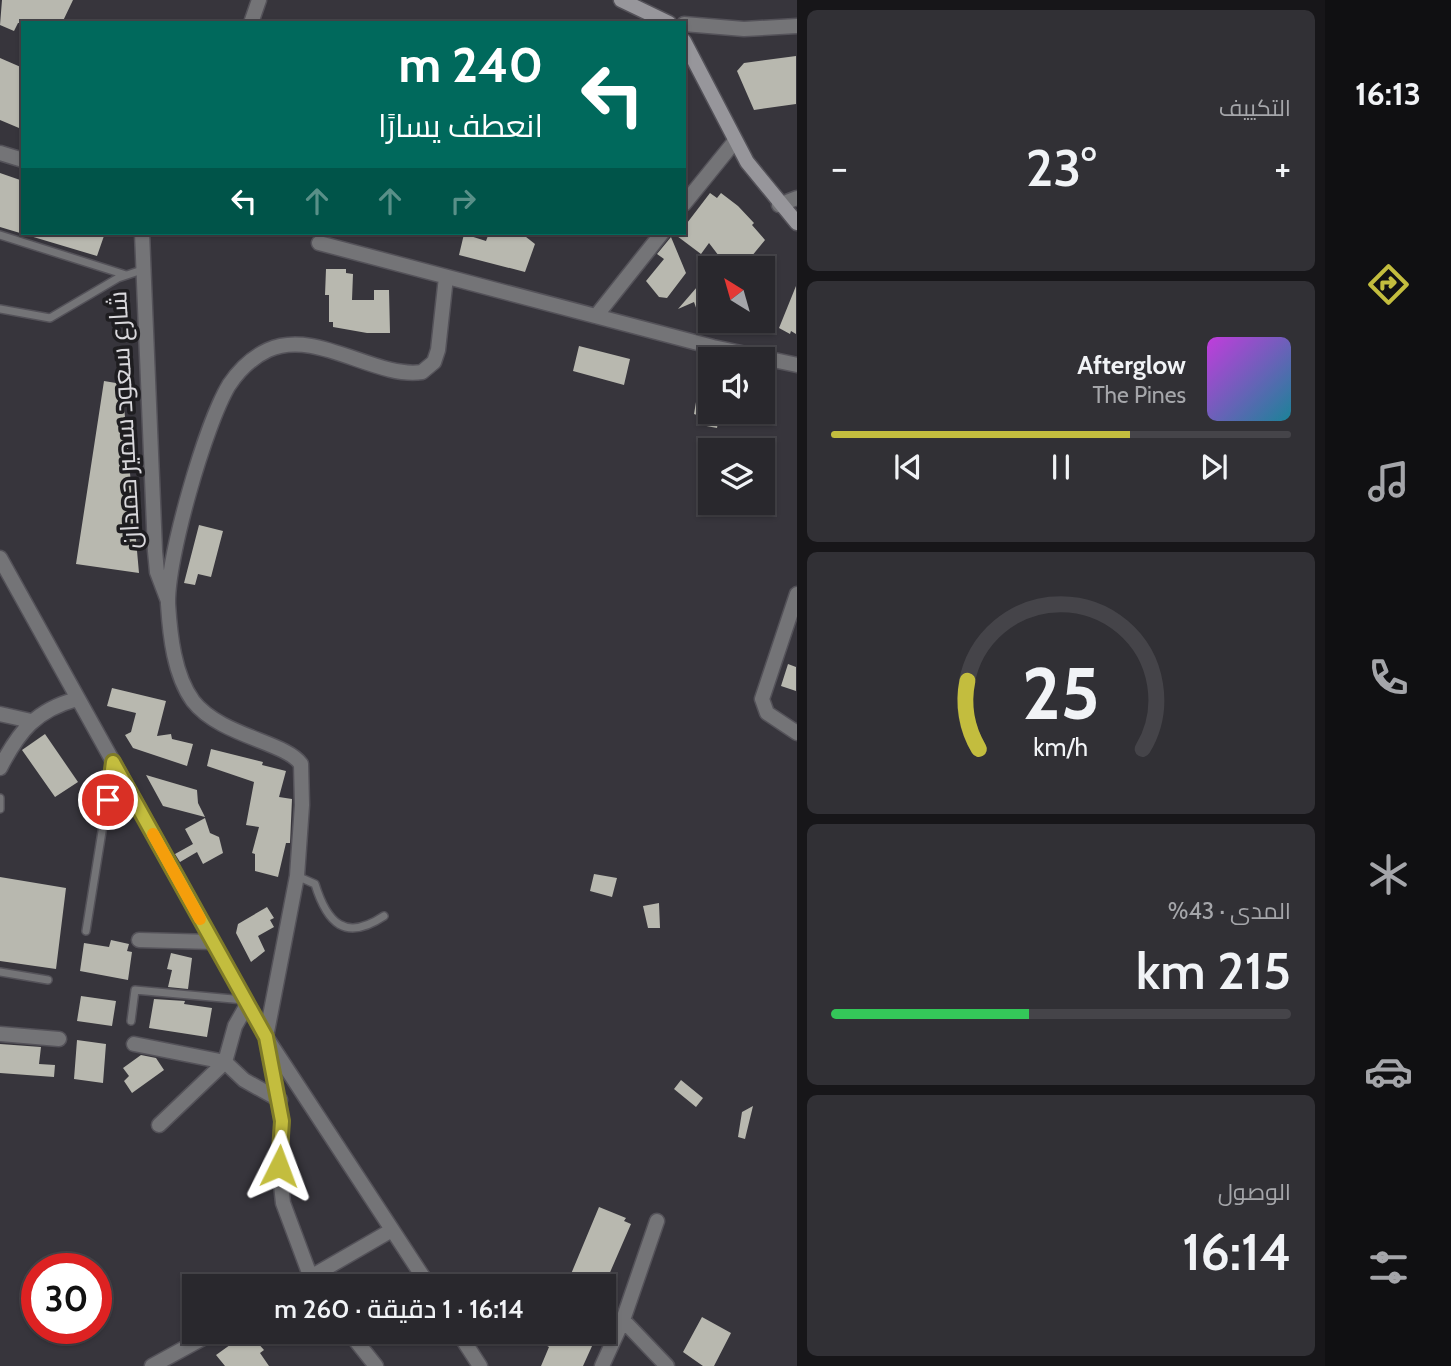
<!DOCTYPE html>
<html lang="ar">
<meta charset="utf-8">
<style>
:root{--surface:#29282d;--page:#313035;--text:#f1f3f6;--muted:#a5a6aa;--line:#454449;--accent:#c3bd3e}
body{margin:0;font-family:Cabin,Cairo,sans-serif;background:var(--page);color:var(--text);direction:rtl;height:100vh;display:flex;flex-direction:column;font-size:26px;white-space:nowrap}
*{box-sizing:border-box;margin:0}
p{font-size:23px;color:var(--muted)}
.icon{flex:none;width:38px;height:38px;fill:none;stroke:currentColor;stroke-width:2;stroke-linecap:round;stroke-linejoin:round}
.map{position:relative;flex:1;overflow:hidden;direction:ltr}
.panel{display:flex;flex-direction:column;gap:10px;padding:10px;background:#171619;width:528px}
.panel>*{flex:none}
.top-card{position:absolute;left:21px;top:21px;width:665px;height:214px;border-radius:0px;box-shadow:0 2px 5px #0004,0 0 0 2px var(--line);direction:rtl;background:#00695c;color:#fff;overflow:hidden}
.needle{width:46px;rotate:323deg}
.buttons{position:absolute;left:698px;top:256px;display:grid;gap:14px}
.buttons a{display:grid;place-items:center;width:77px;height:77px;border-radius:0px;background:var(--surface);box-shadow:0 2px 5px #0004,0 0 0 2px var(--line);font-size:35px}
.speed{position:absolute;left:21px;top:1253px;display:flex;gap:14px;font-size:35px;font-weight:700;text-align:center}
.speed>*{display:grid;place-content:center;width:91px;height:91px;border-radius:50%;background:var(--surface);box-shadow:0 2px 5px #0004,0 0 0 2px var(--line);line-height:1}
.speed .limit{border:10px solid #d22;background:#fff;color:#111}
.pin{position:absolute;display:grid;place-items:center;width:60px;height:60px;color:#fff;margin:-30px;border:4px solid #fff;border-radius:50%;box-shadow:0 2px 7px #0007}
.me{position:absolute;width:77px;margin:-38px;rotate:3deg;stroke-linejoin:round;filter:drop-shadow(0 0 5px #0008)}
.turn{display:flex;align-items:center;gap:24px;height:147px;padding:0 28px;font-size:32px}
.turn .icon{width:91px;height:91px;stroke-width:2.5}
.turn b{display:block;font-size:49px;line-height:60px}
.lanes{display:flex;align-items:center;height:66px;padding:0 28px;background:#0003;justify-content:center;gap:35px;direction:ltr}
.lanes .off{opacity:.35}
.big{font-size:52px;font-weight:600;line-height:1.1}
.panel .tile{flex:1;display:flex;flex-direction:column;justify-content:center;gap:10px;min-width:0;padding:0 24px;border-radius:10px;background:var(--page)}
.panel .dial{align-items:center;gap:0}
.dial svg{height:182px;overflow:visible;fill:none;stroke:var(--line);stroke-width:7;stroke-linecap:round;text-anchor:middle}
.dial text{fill:var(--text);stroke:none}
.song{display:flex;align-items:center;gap:21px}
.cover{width:84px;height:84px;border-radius:10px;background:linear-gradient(135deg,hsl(290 70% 55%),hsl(190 70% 35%))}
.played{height:7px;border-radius:4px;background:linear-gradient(90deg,var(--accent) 65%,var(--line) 65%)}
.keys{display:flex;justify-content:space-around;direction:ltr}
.heat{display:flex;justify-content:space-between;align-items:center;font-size:38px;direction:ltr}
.charge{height:10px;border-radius:5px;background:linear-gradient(90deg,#34c759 43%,var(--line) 0)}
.trip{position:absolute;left:182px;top:1274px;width:434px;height:70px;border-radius:0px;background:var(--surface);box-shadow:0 2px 5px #0004,0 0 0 2px var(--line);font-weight:600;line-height:70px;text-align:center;direction:rtl}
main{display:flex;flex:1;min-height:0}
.tab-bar{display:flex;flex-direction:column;width:126px;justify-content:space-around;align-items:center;background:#101012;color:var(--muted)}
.tab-bar .icon{width:49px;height:49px}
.tab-bar .selected{color:var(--accent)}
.tab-bar b{font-size:32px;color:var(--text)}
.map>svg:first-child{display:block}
.building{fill:#b8b8af}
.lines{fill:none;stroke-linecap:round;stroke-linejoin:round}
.lane-casing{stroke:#545259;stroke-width:10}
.street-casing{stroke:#545259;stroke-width:17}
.secondary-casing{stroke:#545259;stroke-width:17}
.lane{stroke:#747477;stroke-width:7}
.street{stroke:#747477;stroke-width:14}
.secondary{stroke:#97969b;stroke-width:14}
.route-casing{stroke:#7f7b28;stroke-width:18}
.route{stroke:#c3bd3e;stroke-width:12}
.slow{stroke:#f59e0b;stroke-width:12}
.labels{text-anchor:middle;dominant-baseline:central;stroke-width:7;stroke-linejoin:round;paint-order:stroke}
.street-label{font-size:26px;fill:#d9d8dc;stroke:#1e1d20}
</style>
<main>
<nav class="tab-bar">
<b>16:13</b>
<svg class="icon selected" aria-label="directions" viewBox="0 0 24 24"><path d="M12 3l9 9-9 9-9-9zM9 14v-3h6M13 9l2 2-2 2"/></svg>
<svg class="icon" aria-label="music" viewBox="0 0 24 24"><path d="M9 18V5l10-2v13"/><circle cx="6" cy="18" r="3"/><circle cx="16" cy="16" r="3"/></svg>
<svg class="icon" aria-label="phone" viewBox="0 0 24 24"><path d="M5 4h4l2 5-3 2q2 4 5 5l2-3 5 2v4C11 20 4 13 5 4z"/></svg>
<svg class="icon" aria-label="climate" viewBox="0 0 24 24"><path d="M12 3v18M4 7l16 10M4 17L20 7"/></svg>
<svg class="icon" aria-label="car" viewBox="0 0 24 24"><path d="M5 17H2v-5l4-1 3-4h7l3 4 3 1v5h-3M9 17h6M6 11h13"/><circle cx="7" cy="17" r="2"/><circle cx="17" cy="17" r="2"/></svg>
<svg class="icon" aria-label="filters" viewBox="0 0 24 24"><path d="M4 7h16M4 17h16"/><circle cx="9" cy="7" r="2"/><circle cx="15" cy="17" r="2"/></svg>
</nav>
<section class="panel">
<div class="tile"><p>التكييف</p>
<div class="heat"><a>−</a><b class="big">23°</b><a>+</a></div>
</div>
<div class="tile">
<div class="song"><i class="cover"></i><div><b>Afterglow</b><p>The Pines</p></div></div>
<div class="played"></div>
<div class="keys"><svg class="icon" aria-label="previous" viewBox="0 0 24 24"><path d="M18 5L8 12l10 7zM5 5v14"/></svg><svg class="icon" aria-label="pause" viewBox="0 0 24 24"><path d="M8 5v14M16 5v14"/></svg><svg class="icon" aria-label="next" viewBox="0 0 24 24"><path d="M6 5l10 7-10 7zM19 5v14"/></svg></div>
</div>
<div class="tile dial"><svg viewBox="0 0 100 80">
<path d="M14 69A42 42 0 1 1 86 69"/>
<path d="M14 69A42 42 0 0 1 9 39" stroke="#c3bd3e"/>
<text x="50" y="56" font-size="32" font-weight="700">25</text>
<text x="50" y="72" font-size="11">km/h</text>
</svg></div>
<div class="tile"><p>المدى · 43%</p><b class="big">215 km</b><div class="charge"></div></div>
<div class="tile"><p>الوصول</p><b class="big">16:14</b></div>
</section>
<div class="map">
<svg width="797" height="1366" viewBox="0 0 797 1366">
<rect width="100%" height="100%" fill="#37353c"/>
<path class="building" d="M2,0H73L62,23H18L14,31L0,25Z
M796,56V104L754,110L737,71L744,63Z
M0,58L23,68V120L19,128L0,120Z
M0,173L23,181V233H105L97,256L0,227Z
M710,193L717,198L721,193L738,206L754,223L752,225L765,240L742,268H715L722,260L709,243L701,254L677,236L684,233V227Z
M489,233H521L535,244L525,272L459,255L464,234L486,241Z
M671,237L686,273L667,298L659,297L646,281L664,259L657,254Z
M326,269H346V273L353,274L352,300H374V290H389L390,333H367L333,327V322H329V295H325Z
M710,272V321L700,319L694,302L678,309Z
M796,286V334L791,331L790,334L779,328Z
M579,346L630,359L624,385L573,371Z
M700,378L710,380V411H720L717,428L696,424L697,415L694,414Z
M104,381L122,384L139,573L76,564Z
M199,525L223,531L211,577L198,574L195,585L184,583Z
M788,664L796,667V691L781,686Z
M112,688L166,701L157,736L171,734L172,739L193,744L187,766L133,748L125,735L131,732L136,713L107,706Z
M45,734L78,782L55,797L22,750Z
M211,749L263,762L262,765L286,771L279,797L292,799L290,843H286L278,877L255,871V854L252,853L259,827L246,825L254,782L207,766Z
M146,775L197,790L198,803L205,817L163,806Z
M205,818L210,833L219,837L223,853L203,864L197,852L180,862L175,854L193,844L185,829Z
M594,874L617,878L612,897L590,891Z
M0,877L66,888L56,969L0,961Z
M659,903L660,928H648L643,906Z
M267,907L274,918L270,920L274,927L258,936L265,951L251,962L236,933L238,924Z
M111,940L129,944L127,951L132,952L128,980L80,971L84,943L109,947Z
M171,953L192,958L188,989L168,987L172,970L167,969Z
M81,996L116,1001L112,1026L77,1021Z
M154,999L185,1001L184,1004L212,1008L207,1037L149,1028Z
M77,1040L106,1044L103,1083L74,1079Z
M0,1044L41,1047L39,1064L55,1065L54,1077L0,1073Z
M141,1055L156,1058L164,1070L132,1093L124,1081L129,1076L123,1068Z
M681,1080L703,1098L696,1107L674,1089Z
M753,1106L745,1139L738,1137L742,1112Z
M599,1207L626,1218L624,1221L631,1224L608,1277L611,1279L608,1286H566Z
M702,1317L731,1333L714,1366H703L683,1352Z
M248,1332L264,1350L260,1353L269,1366H225L216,1355Z
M547,1332H590L597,1335L583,1366H541L549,1347L542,1343Z"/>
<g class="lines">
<defs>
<path id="lane" d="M0,235L126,275
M0,309L50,318L118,278L142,270
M0,798V809
M297,876L315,884C327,923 345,942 384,916
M86,931L113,763
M0,972L48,980
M131,1021L135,990L244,1000"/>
<path id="street" d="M251,23L259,0
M684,24L744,29L797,26
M0,153L23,160
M684,204L735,141
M779,205L797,198
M142,233L155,551L157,572L168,601
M319,243L713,347L797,365
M596,316L662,233
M0,558L266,1037L282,1121L279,1166L283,1203L314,1286
M797,594L762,699L767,713L797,733
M0,714L31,721
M0,768C19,731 36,710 77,699
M139,940L213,942
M0,1034L59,1039
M134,1044L225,1062L244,1080L280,1100
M159,1125L225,1062L235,1026L247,1005
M295,1286L392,1230
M429,1286L266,1037L297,876L302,805L301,764C286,742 220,736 193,701C174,675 170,635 168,604C167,558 205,425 229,385C239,370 251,358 268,350C316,328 375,379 422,372L434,362L438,350L446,277
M623,1320L667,1366
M349,1332L376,1366
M458,1332L480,1366
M152,1366L214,1332
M602,1366L623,1320L657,1221"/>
<path id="secondary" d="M621,0L669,23
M684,41L747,162L797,223"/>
</defs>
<use href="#lane" class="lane-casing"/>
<use href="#street" class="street-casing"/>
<use href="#secondary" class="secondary-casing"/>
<use href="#lane" class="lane"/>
<use href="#street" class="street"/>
<use href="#secondary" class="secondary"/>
</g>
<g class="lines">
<defs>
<path id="route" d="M108,800L113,762L266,1037L282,1121L279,1166"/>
</defs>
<use href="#route" class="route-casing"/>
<use href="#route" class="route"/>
<path class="slow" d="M153,834L200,919"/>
</g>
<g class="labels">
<g class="street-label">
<text transform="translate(124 420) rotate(-93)">شارع سعود سمير حمدان</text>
</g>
</g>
</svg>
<div class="buttons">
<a><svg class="needle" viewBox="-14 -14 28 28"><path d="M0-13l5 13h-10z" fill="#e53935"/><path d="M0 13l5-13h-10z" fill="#a5a6aa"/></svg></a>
<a><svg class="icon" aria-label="sound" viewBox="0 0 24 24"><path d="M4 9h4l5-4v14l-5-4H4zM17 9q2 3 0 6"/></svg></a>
<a><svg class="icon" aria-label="layers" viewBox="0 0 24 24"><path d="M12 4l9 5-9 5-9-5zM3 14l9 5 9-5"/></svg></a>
</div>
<div class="speed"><div class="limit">30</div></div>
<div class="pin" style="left:108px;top:800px;background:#d93025"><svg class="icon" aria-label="arrive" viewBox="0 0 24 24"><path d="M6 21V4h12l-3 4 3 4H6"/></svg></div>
<svg class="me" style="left:279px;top:1166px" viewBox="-20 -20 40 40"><path d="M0-17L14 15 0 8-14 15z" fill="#c3bd3e" stroke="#fff" stroke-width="4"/></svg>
<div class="trip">16:14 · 1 دقيقة · 260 m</div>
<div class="top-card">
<div class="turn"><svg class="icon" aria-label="left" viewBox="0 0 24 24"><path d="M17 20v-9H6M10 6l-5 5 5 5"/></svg><div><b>240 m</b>انعطف يسارًا</div></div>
<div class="lanes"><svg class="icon" aria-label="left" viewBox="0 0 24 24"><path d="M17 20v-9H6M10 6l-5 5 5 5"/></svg><svg class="icon off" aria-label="ahead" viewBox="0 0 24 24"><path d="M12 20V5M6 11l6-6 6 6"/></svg><svg class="icon off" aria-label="ahead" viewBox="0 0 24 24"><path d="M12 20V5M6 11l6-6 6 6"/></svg><svg class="icon off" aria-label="right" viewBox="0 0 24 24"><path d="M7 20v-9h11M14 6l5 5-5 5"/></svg></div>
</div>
</div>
</main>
